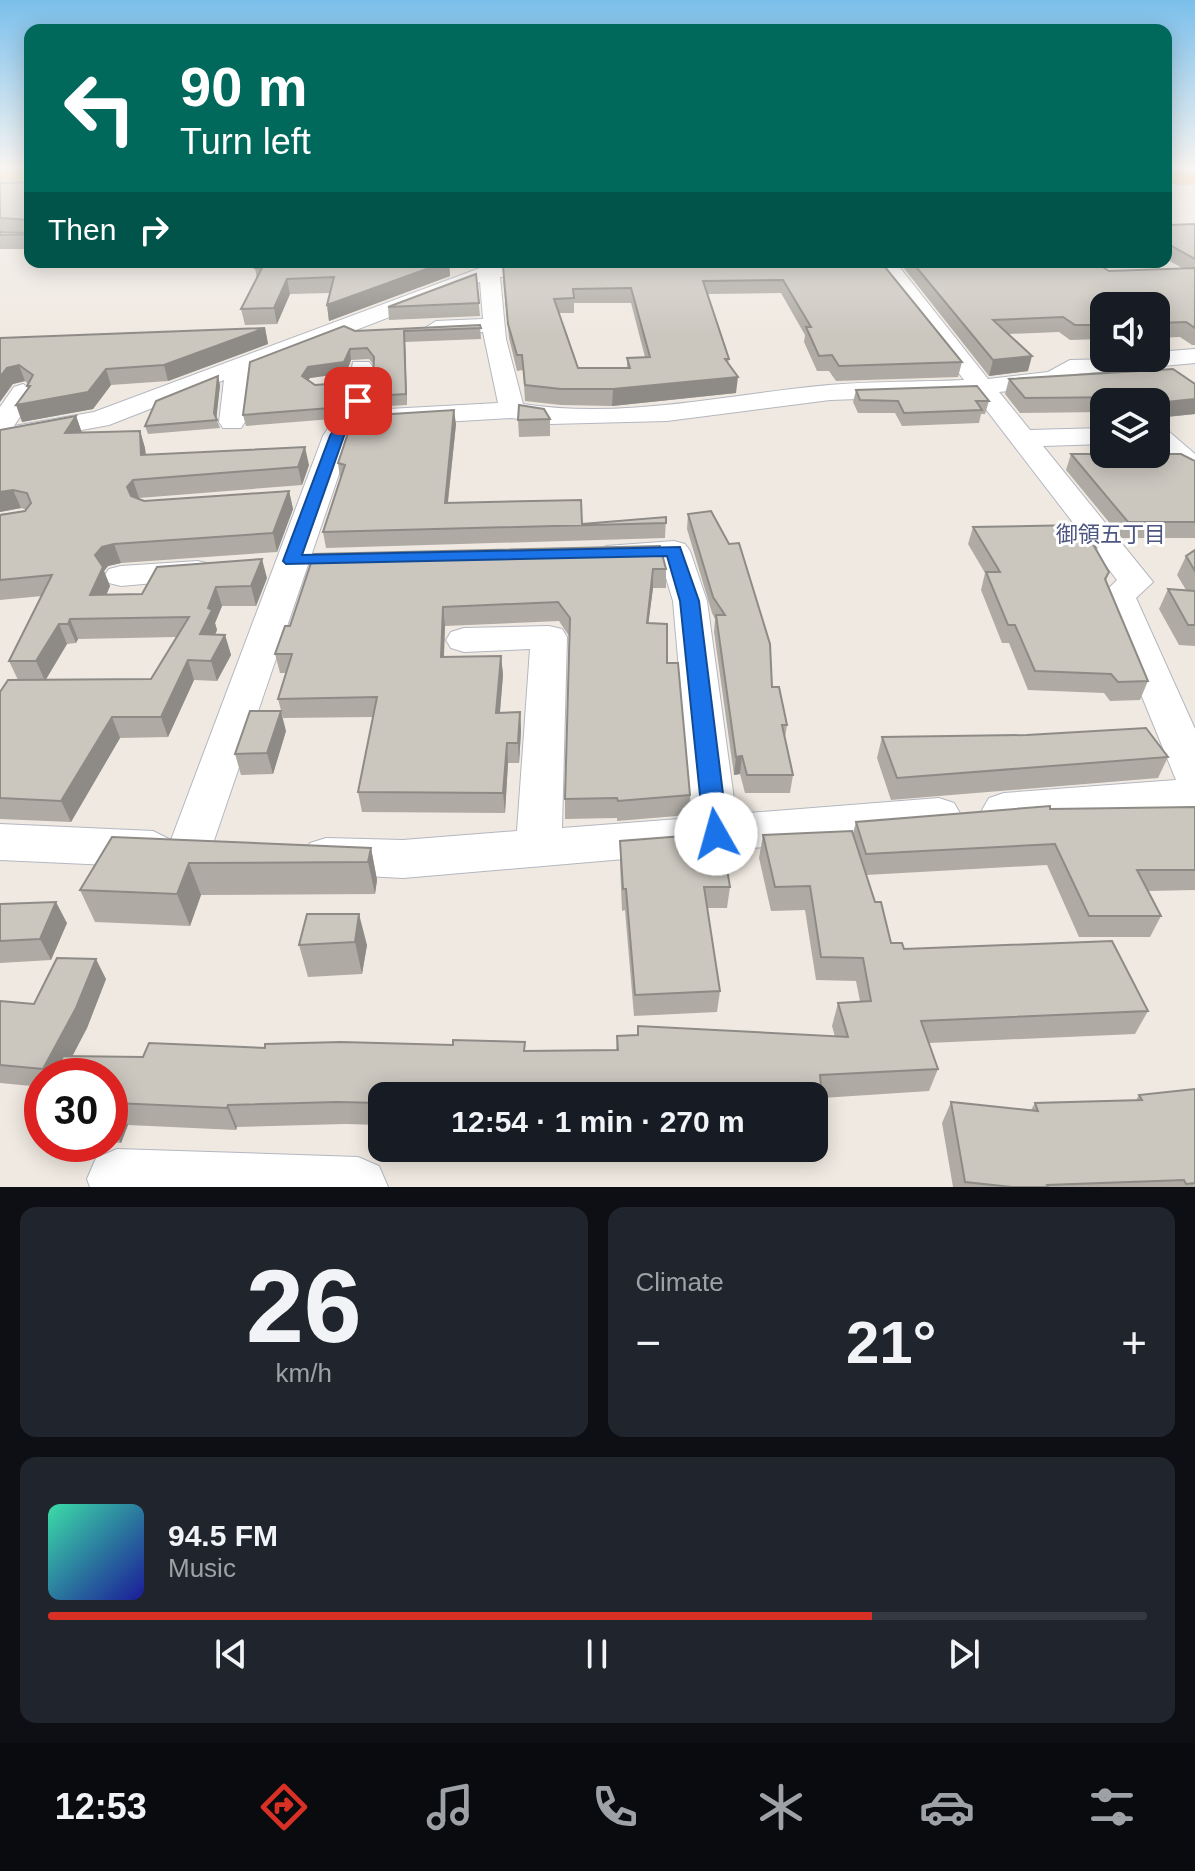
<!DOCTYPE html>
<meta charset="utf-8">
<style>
:root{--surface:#171b24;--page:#20242c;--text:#f1f3f6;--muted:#9ea1a6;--line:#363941;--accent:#d93025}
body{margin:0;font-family:Helvetica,"Noto Sans JP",sans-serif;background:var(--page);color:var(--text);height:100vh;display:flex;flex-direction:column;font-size:30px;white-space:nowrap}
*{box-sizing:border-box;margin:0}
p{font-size:26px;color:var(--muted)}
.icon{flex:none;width:44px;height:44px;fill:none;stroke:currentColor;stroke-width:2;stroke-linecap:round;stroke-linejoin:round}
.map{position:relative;height:1187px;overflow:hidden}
.sheet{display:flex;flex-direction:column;gap:20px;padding:20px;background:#0d0f14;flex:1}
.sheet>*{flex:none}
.banner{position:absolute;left:24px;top:24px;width:1148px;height:244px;border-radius:16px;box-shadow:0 4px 20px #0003;background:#00695c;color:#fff;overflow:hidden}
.controls{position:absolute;left:1090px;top:292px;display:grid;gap:16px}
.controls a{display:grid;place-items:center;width:80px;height:80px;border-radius:16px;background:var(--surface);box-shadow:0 4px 20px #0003;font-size:40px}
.speed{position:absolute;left:24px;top:1058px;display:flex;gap:16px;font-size:40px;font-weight:700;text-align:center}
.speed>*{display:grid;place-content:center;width:104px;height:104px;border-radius:50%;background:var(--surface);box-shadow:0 4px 20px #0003;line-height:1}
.speed .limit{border:12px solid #d22;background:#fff;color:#111}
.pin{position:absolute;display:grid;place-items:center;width:68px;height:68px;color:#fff;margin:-34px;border-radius:16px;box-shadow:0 4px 12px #0006}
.me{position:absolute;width:88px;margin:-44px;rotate:353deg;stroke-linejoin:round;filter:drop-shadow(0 0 6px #0008)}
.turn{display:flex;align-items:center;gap:28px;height:168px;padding:0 24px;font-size:36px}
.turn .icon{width:104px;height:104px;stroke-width:2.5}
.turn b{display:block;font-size:56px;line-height:68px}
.then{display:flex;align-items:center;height:76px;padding:0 24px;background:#0003;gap:16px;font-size:30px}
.big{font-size:60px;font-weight:700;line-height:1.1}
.sheet .tile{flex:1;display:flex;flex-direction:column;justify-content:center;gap:12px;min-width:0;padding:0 28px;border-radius:16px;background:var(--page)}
.sheet .dial{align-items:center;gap:0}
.dial b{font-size:104px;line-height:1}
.song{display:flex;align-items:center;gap:24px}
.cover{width:96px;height:96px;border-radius:12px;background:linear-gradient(135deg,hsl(160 70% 55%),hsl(240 70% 35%))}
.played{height:8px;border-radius:4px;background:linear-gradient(90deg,var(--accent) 75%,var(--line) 75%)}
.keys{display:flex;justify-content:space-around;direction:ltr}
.heat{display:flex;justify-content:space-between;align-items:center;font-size:44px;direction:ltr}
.sheet .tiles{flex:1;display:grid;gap:20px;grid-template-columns:1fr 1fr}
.tile:last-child{grid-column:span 2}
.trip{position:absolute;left:368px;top:1082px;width:460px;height:80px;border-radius:16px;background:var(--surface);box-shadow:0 4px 20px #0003;font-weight:700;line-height:80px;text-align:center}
.tab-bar{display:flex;height:128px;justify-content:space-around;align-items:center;background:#090b0e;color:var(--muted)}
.tab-bar .icon{width:56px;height:56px}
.tab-bar .current{color:var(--accent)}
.tab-bar b{font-size:36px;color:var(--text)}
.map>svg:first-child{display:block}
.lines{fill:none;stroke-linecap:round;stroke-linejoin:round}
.minor-casing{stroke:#b4b7c1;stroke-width:2}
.trunk-casing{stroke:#c9c9c9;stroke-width:2}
.minor{fill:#fff;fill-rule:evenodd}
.trunk{fill:#f8ba60;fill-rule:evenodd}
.wall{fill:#afaba4;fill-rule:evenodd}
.shaded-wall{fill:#8e8b86}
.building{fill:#cbc7bf;stroke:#8e8b86;stroke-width:2;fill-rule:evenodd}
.route{fill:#1a73e8;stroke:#114b97;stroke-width:2}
.labels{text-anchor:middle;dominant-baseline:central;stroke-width:6;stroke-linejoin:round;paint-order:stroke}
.neighbourhood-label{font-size:22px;fill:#4d5680;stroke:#fff}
</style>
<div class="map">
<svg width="1195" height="1187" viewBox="0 0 1195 1187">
<rect width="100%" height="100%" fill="#efe9e1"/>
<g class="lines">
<defs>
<path id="minor" d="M479,262L547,265L557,271L547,277H500L506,339L523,404C625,420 728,394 829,385C873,381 919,382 964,380L887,277L871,262H893L901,269L988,379L1048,372L1070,360L1156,358V352L1195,349V363L1077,374L1055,386L999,392L1030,430L1104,428V444L1043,446L1153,582L1136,598L1195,729V811L1004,827L989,822L982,810L989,798L1004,793L1176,780L1101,596L1117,580L975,395L830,400L667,421L550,424L512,418L361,427L354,430L206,864L190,869L174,864L171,858L153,867L0,860V824L153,831L171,840L323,436L334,419L343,415L353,362H369L373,367L370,410L498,403L483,332L436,335L425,328L436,321L483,319L480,282L250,371L245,422L241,428H223L219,422L224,380L109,425L0,445V407L14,387L23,384L36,392L14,426L94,412L480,268Z
M1156,427L1166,429L1195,454V477L1185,474L1156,449Z
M674,541L685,544L690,551L707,601L736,814L939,798L954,803L961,815L954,827L939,832L403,878L326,874L310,869L303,856L310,843L326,838L403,840L517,831L530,649L464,652L451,648L446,640L451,632L464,628L549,626L562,629L567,637L562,828L692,818L673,601L661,561L606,560L601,553L606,546Z
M198,561L210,564L215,571L210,578L121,586L109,583L104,576L109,569L121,566Z
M117,1149L358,1157L379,1166L388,1187H90L87,1179L96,1158Z"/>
<path id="trunk" d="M0,169H30V180H0Z
M1166,172H1195V184H1166Z"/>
</defs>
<use href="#minor" class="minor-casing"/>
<use href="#trunk" class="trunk-casing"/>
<use href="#minor" class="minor"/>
<use href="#trunk" class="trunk"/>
</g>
<path class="wall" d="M0,177L2,183L30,182V249H0V232H16L0,231Z
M1166,212L1170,225L1195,224V345H1192L1180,337L1156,338V306H1104V339L1070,340L1059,332L1008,334L1028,371L989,376L903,267L897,262H1095L1109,271L1182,268L1166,259Z
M258,262H368L292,266L293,267L416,262H449L450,276L329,321L327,305L330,293L290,294L277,324L245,325L241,309L257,279L255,268Z
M881,262L962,362L958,377L836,381L829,371H817L804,342L805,335L781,293L708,294L729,359L728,364L736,393L612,406L561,405L525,401L523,370L517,371L509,338L503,280ZM574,303H631L645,357L627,358V368H578L558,313H574Z
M476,274L480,316L389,320L388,307Z
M480,325L481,339L405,342L407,405L373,407L372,396L374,365L369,359L351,360L346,373L310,378L308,380L315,385L341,383L343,394L340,413L332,419L246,426L243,415L355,331Z
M265,328L268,344L168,381L111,385L93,409L22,422L28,384L25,381L13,384L0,338Z
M1009,379L1195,384V414L1156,418V402H1104V412L1020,413L1005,394Z
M220,385L216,418L220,428L148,434L145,426Z
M856,390L989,401L985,414H981L979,423L902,426L895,413H858L853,402Z
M76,416L82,433L140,431L145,448L146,455L309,465L302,485L139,498L144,501L289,491L293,509L277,552L121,563L108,566L104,571L110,586L106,595L142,594L267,578L256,606H222L215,623L217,630L215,635H225L231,655L217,681L194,680L168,737L120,738L71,822L0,819V692L18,680L9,661L42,596L0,600V514L25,511L27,510L21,508L0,512V430ZM176,637L151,679H46L67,644L76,643L78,639Z
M550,419V436L519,437L518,420Z
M456,424L448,503L582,524L666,517L665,538L326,548L323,532L340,478L338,463Z
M1071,454L1195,461V538H1122L1066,470Z
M688,514L772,687L787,725L785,738L793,775L790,793H745L740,774L734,775L714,632L715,619L712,613L687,529Z
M973,527L1098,546L1097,550L1109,572L1106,581L1148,681L1140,700L1110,701L1104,693L1028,690L1009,643H1002L981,590L985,573L968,544Z
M1195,550V646L1179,645L1159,609L1168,589L1186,590L1177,575L1186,556Z
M314,554L666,569V588H653L648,623L667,663L690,795L689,815L617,821V818L565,819V799L569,636L559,621L445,626L444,657L501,656L503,675L500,713L520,712L521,731L519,763H508L505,813L362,812L358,792L373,717L283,718L278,699L286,673H280L275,654L290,626Z
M286,731L273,774L241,775L235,754Z
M882,737L1168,757L1158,778L891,800L877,758Z
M1195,807V890L1148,891L1161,916L1150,937H1079L1047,865L866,875L875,902L891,943L904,949L1148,1011L1135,1034L929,1043L938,1069L929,1091L822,1098L816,1120H814V1096H382V1125L344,1124L237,1127L236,1130L128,1125L121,1143L110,1142V1076H42V1087L0,1083V1001L34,1004L106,979L87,1028L72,1056L143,1057L265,1048L526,1051L616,1050L617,1036L637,1035L638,1026L835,1037L832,1026L838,1003L860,1001L856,981L816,980L805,910L771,911L759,858L763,835L853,833L856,822L1050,809Z
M112,837L371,848L377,880L375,894L201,895L190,926L95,922L80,890Z
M620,841L730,887L727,908H707L720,991L717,1012L634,1016L625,910L622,911L620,863Z
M0,904L67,923L51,960L0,963Z
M307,914L367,945L362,974L308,977L299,945Z
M1195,1089V1187H953L942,1123L951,1102L1031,1110L1035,1103L1136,1100L1139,1095Z
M42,1103V1130L35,1119Z"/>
<path class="shaded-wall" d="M446,262H449L450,276L329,321L327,305Z
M287,279L290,294L277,324L274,308Z
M265,328L268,344L168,381L164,365Z
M404,331L405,342L407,405L406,394Z
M350,349L351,360L346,373L310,378L304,387L302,376L308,367Z
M1032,356L1028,371L989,376L993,360Z
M19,365L25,381L13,384L0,402V377L7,368Z
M106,369L111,385L93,409L22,422L16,405Z
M218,376L220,385L216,422L214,413Z
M738,377L736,393L612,406L613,389Z
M341,383L343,394L340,413L332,419L330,408Z
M1195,399V414L1156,418V403Z
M454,410L456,424L446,518L445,503Z
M76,416L82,433H65Z
M140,431L145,448L147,473L141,455Z
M305,447L309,465L302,485L298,467Z
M133,480L139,498L132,505L127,487Z
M13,490L21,508L0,512V492Z
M289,491L293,509L277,552L273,533Z
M114,544L121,563L108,566L104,571L110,586L98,615L90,595L95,555L102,547Z
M262,559L267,578L256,606L251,586Z
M653,569V588L646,642L647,623Z
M216,587L222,606L215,623L217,630L206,654L200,634L208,608Z
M443,607L445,626L443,676L441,657Z
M70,619L78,639L76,643L68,624Z
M59,624L67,644L45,681L36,661Z
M225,635L231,655L217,681L211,661Z
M501,656L503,675L498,733L496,713Z
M188,660L194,680L168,737L161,717Z
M281,711L286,731L273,774L267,753Z
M520,712L521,731L519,763L518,743Z
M112,717L120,738L71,822L61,801Z
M507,743L508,763L505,813L503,793Z
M742,756L740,774L734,775L736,757Z
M371,848L377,880L375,894L368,862Z
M189,863L201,895L190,926L177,894Z
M56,902L67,923L51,960L40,939Z
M359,914L367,945L362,974L355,942Z
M96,959L106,979L87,1028L62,1076H47L43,1069Z
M115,1103L128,1125L121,1143L110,1124V1115Z
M228,1105L237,1127L236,1130L227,1108Z"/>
<path class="building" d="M30,182V234L0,235V232L25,233L28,220L0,218V183Z
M1166,212L1170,225L1195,224V259L1166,243Z
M258,262H286L293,267L446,262L327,305L334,277L287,279L274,308L241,309L262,268H255Z
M637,262H881L962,362L839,366L832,355L819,356L806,327H811L783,280L703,281L729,359H725L738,377L613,389H561L525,385L522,355H517L508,324L503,266ZM631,288L650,357L627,358L630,368H578L554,299L574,298L573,289Z
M912,262H1095L1109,271L1195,268V328L1186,322L1156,323V306H1104V325H1075L1063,317L993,320L1032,356L993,360Z
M476,274L479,303L388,307Z
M480,325L481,328L404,331L406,394L372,396L374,357L367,348L350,349L344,362L308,367L302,376L315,385L341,383L338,402L330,408L243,415L250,362L344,326L355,331Z
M265,328L164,365L106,369L88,392L16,405L30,386H27L33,375L19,365L7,368L0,377V338Z
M1173,369L1195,384V399L1156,403L1140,402L1132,397L1025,398L1009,379Z
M218,376L214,413L217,420L145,426L156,401Z
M977,386L989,401H976L982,410L904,413L898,401L860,400L856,390Z
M519,405L544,409L550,419L518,420Z
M454,410L445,503L581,500L582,524L666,517V523L323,532L345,465L338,463L351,424L360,416Z
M76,416L65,433L140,431L141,455L305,447L298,467L133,480L127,487L131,496L144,501L289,491L273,533L114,544L102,547L95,555L103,567L90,595L142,594L157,567L262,559L251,586L216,587L208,608L212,610L200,634L225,635L211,661L188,660L161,717H112L61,801L0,798V692L8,680L151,679L189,617L70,619L68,624H59L36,661H9L52,575L0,580V515L25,511L31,503L27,493L13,490L0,492V430Z
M1071,454H1181L1195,461V522H1128Z
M711,511L729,544L739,543L770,644L772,687H779L787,725H782L793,775H747L742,756L736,757L716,615H725L713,597L688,514Z
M1081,525L1098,546H1094L1109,572L1105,579L1148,681L1118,682L1111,674L1035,671L1015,625H1008L986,572H1000L973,527Z
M660,546L666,569H653L647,623L667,624V663H678L690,795L618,801L617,798L565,799L570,618L558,602L443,607L441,657L501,656L496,713L520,712L518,743H507L503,793L358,792L377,697L278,699L292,654H275L285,626H290L314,554Z
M1195,550V571L1186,556Z
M1168,589L1195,591V625H1188Z
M250,711H281L267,753L235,754Z
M1146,728L1168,757L897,778L882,737L1027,735Z
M1050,806V809L1195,807V870H1137L1161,916H1089L1055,844L866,854L856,822Z
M852,831L875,902H881L891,943H902L904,949L1112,941L1148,1011L921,1021L938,1069L820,1075L822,1097L754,1093L753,1089L682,1096H382V1103L337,1102L228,1105L227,1108L115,1103L110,1115V1076H54L63,1056L143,1057L149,1043L265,1048V1044L341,1042L453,1045V1040L525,1042L524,1051L618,1050L617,1036L638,1035V1026L848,1037L838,1003L871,1001L863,958L821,957L810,886L775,887L763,835Z
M721,833L730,887H704L720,991L635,995L626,889H623L620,841Z
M112,837L371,848L368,862L189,863L177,894L80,890Z
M56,902L40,939L0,941V904Z
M307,914H359L355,942L299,945Z
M57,958L96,959L76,1008L43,1069L0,1065V1001L34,1004Z
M1195,1089V1183L1186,1184L1184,1180L1047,1185L1048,1187H1012L965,1182L951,1102L1038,1111L1035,1103L1142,1100L1139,1095Z
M42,1103V1119H35Z"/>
<linearGradient id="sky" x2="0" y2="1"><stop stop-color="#7abfeb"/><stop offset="0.5" stop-color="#f8f5f2"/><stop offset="1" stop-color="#f8f5f2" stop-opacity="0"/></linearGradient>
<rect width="1195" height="335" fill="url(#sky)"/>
<path class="route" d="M358,397L364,401L363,419L348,428L344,436L302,555L680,547L699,601L728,834L725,840H708L704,834L680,601L667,556L286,564L283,561L330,436L338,422L349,417L351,401Z"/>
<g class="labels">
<g class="neighbourhood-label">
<text x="1111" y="534">御領五丁目</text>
</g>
</g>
</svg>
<div class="controls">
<a><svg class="icon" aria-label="sound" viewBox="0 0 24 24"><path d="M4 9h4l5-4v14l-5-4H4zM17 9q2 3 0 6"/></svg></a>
<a><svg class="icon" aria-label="layers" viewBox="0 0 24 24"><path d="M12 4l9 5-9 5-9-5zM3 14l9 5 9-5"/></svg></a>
</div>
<div class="speed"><div class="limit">30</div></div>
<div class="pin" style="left:358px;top:401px;background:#d93025"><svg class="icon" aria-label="arrive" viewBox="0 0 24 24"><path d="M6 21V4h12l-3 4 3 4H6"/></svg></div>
<svg class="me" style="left:716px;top:834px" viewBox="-20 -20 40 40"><circle r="19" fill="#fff"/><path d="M0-13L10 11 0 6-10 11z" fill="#1a73e8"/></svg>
<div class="trip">12:54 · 1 min · 270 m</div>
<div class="banner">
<div class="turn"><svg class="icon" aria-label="left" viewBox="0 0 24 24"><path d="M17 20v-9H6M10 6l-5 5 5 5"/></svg><div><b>90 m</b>Turn left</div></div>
<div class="then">Then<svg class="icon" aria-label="right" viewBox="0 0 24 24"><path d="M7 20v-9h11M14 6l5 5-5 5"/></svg></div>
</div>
</div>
<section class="sheet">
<div class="tiles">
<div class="tile dial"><b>26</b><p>km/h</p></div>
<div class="tile"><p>Climate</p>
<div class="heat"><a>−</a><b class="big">21°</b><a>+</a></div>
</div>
<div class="tile">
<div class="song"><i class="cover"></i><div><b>94.5 FM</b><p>Music</p></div></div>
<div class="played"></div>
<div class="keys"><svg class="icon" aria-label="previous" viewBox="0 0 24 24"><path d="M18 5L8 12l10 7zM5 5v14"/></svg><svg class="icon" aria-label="pause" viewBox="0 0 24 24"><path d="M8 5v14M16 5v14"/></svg><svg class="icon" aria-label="next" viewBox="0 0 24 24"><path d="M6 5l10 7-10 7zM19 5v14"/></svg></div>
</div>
</div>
</section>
<nav class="tab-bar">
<b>12:53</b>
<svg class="icon current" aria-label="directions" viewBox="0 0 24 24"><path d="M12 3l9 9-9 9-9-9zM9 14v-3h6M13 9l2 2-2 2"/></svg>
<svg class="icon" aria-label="music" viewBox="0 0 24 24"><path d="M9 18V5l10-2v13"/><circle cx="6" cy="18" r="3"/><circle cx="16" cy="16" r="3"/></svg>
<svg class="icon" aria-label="phone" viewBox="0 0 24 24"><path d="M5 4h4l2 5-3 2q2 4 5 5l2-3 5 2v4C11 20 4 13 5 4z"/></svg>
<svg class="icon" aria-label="climate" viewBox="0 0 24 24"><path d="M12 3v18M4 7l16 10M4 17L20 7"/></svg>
<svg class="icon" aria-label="car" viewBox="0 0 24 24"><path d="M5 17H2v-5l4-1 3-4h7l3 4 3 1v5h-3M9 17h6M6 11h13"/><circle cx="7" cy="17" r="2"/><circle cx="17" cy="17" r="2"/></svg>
<svg class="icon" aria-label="filters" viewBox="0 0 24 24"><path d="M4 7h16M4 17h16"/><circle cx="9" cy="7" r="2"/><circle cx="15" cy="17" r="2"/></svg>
</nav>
